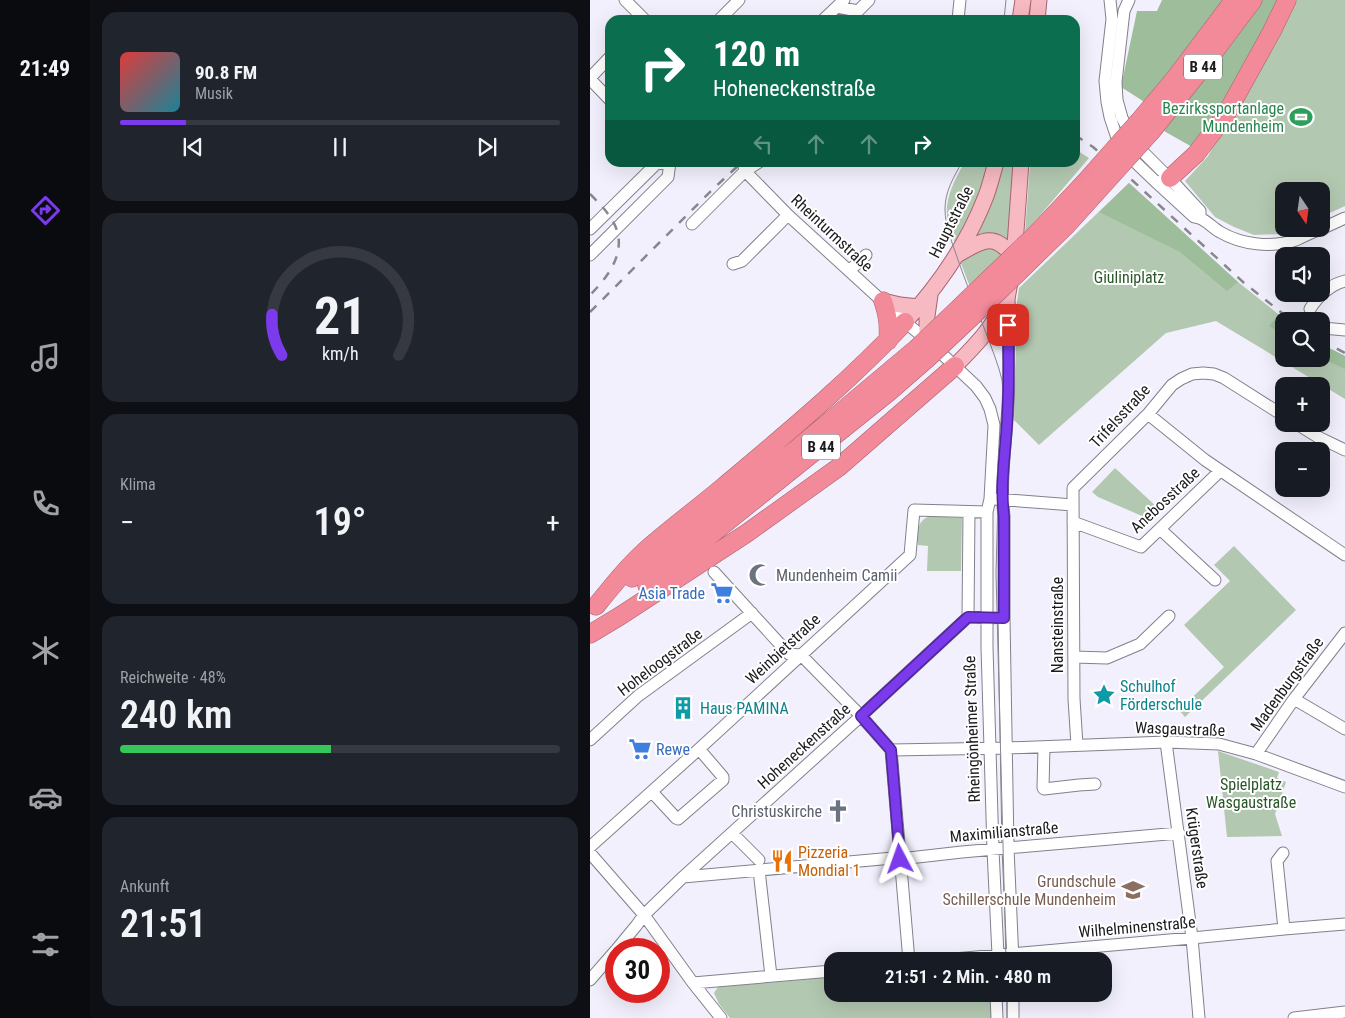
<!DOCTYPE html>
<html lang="de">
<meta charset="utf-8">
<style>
:root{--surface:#171b24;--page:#20242c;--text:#f1f3f6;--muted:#9ea1a6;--line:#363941;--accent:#7c3aed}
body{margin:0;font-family:"Roboto Condensed",sans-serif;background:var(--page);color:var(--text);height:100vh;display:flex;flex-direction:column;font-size:19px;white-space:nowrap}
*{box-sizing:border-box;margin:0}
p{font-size:16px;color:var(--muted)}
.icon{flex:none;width:28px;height:28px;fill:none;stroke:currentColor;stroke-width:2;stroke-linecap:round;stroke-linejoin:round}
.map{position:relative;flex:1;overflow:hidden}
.side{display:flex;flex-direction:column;gap:12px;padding:12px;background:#0d0f14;width:500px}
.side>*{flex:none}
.banner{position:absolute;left:15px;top:15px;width:475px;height:152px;border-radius:15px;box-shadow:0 5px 20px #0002;background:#0b6e4f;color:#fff;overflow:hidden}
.needle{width:32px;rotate:167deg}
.controls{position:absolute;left:685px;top:182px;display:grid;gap:10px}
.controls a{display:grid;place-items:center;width:55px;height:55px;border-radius:10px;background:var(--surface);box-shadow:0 5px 20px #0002;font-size:25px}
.speed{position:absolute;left:15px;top:938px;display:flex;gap:10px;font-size:25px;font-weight:700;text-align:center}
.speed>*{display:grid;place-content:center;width:65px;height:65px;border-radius:50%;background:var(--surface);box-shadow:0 5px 20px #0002;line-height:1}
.speed .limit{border:8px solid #d22;background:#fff;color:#111}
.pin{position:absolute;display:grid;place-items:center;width:42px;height:42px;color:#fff;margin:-21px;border-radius:10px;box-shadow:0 2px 8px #0006}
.me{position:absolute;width:55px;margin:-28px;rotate:356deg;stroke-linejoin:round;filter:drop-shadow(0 0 4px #0008)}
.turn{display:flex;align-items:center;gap:18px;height:105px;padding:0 25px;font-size:22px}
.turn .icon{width:65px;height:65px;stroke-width:2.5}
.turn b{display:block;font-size:35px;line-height:42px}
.lanes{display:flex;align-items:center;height:48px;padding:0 25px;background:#0003;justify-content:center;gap:25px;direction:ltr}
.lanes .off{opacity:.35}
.big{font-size:38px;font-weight:600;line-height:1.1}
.side .card{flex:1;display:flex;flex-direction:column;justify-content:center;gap:8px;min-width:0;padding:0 18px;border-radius:15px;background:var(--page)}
.side .dial{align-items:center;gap:0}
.dial svg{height:130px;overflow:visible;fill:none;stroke:var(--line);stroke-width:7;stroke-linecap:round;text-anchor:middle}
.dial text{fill:var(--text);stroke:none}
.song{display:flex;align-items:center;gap:15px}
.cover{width:60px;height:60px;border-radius:8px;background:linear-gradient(135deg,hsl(0 70% 55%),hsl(190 70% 35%))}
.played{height:5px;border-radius:2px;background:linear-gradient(90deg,var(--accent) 15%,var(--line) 15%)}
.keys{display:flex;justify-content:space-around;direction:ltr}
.heat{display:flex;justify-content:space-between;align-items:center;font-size:28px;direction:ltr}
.charge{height:8px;border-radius:4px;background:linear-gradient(90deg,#34c759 48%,var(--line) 0)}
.trip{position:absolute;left:234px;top:952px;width:288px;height:50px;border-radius:15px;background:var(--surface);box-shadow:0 5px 20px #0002;font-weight:600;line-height:50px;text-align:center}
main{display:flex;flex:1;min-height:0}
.menu{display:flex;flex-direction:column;width:90px;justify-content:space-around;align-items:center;background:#090b0e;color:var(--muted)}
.menu .icon{width:35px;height:35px}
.menu .active{color:var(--accent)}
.menu b{font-size:22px;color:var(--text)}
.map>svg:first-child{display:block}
.green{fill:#b3c8b1}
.forest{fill:#9dbd9b}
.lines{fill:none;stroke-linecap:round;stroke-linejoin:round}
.minor-casing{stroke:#82818b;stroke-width:13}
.major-casing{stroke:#a7636f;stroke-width:17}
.highway-casing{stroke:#a7636f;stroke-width:19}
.minor{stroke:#fff;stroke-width:11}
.major{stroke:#f7b9c2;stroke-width:15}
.highway{stroke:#f28a9a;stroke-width:18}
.tram{stroke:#88878f;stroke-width:1}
.rail{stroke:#88878f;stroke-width:2.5;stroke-dasharray:9 9;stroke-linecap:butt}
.highway-bridge-casing{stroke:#a7636f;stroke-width:19;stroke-linecap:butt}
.highway-bridge{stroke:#f28a9a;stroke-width:18}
.route-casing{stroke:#51269a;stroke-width:12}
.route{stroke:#7c3aed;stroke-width:9}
.labels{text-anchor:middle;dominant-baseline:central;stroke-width:4;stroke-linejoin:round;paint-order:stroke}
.shield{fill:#fff;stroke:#5f5f62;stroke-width:1}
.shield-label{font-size:15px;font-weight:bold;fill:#1b1a1e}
.leisure-label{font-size:16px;fill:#27864d;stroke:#fff;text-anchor:end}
.street-label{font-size:16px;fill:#1b1a1e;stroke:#fff}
.park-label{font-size:16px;fill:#295629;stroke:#fff}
.worship-label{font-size:16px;fill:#5b616d;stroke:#fff;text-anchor:start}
.shop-label{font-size:16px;fill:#366cbe;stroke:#fff;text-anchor:end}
.culture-label{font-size:16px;fill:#0d838f;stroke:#fff;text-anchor:start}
.food-label{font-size:16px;fill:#c56008;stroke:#fff;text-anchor:start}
.education-label{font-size:16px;fill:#785e54;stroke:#fff;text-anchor:end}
</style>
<main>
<nav class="menu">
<b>21:49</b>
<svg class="icon active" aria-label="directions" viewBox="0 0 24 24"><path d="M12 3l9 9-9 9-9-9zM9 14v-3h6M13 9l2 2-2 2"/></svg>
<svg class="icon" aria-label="music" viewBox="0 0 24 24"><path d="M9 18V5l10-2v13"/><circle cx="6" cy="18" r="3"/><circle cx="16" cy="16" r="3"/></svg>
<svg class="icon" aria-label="phone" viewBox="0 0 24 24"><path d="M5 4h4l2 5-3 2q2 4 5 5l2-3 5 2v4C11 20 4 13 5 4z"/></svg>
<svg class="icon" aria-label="climate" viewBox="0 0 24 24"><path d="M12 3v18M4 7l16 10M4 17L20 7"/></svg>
<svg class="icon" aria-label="car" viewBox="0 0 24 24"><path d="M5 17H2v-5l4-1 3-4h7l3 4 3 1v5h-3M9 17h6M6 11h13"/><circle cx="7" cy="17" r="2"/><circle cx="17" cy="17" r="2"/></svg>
<svg class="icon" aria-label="filters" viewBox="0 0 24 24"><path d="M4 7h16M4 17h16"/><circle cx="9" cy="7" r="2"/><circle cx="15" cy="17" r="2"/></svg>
</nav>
<section class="side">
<div class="card">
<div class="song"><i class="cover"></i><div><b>90.8 FM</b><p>Musik</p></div></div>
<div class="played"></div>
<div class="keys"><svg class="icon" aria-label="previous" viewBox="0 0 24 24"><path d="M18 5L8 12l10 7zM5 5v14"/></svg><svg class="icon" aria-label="pause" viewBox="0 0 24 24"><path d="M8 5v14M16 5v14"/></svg><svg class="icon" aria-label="next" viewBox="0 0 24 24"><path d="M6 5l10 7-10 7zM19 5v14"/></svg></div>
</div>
<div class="card dial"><svg viewBox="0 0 100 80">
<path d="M14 69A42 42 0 1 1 86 69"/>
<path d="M14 69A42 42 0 0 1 8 44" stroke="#7c3aed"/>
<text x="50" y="56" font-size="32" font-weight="700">21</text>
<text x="50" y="72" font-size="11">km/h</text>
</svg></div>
<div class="card"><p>Klima</p>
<div class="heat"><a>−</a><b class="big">19°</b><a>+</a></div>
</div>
<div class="card"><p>Reichweite · 48%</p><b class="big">240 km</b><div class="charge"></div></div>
<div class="card"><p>Ankunft</p><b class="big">21:51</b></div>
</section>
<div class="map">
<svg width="755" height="1018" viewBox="0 0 755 1018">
<rect width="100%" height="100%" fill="#f2f0fc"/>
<path class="green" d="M704,0H755V206L731,217V191H694V229H704L692,234L664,235L644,227L625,217L595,181L618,156L700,10Z
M485,149L499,158L435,233L440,163L485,162Z
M374,163H401L388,201L366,246C363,239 360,231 358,223C353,200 364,182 374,163Z
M411,163H426L420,243L383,241Z
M539,183L648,282L697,321H694V359H731V344L755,356V399L626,321L576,333L449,445L424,420L426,357L425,316L429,288Z
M399,244L415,253L380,287L370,261Z
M525,468L569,509L559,519L508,497L502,492Z
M340,516L372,518L371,571H337L338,546L328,545C326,534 327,520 340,516Z
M644,546L706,610L595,717L589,710L634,667L594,625L640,581L624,565Z
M628,751L689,772L687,778L696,782L685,814L692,836L637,837Z
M242,977V994H400L402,1018H140L129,1004L124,993L128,987Z"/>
<path class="forest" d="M572,0H633L609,37L556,103L531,87L547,11H567Z
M667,0H690L652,75L604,148L574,131Z
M539,183L648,282L637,291L590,252L509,212Z
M689,315L697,321H694V335L679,326Z
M731,344L755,356V369L731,358Z"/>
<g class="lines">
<defs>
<path id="minor" d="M35,0L55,20
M520,0L522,19L515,81L517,102L520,117L526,135L537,153L543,160L567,183L580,178
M539,0L534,11L526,82L527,100L532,118L542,137L550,149L586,185L610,211V217
M247,7L268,11L279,0
M129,20L149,0
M233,20L254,0
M368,20L370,0
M0,78L20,57
M0,79L20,100
M153,162L155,171L198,215L315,322L337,340L386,386L395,398L400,409L404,425L400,499L397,512V647L403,850L408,955L406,961
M567,183L604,217C614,217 621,227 630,232C652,245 682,248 706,240C714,236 722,232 731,229
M102,224L155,171L169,162
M0,229L66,164L81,162
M731,229L755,218
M0,255L78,177L80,162
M143,264L152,261L198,215
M259,271L276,255
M720,309C728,296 741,284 755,281
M418,325C419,357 420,388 417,420C415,452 410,485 414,516V618L418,848L423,961
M733,328L755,330
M558,414L615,460L755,555
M707,424L728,437L755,450
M405,499L483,505
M483,522L551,547L630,471
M570,529L625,580
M124,572L199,654L211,655L271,716L301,750L319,961
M378,617L379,512
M484,657L517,658L524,655L550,644L579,616
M704,699L755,729
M0,740L48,696L162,613
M576,742L602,938L609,1018
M487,745L484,699L483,488L558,414L582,385L591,379L602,374L613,373L624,374L634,378L694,416
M454,747L453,788L454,789L489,785L505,784
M301,750L417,748L576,742L629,744L666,754L755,787
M666,754L704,699L755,633
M62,792L86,818L88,819L133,780V777L109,749
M142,833L169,860
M0,847L109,749L320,555L324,510L397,512
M0,853L54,915L103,983L131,1018
M693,853L687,861L694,929
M169,870L181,976
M93,877L303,858L310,859L372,852L589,833
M27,949L46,926L54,915L93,877L271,716L378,617L403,618
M341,961L602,938L694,929L755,924
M0,980L26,950
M103,983L242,971
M406,994L407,1018
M423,1018V994
M704,1018L755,1012"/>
<path id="major" d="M430,20L433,0
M447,20L449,0
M367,255C391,241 405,230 424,259
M293,301L310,305L329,307
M315,322C349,285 378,243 396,196C400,185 403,173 406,162
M418,325L417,299L424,259L431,162
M337,340V316L340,295
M365,366C386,345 403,327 416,300"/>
<path id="highway" d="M549,121L586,77L644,0
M561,132L609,72L663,0
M580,178L606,154L635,116L682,31L697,0
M293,301C298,316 299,325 298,341
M42,578L209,447L327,348
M57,586L299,392L338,358
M6,606C22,586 38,566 57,549C81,528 108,508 133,487C196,434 259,382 315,322
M0,634L30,616L157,533L249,467L365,366"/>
</defs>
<use href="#minor" class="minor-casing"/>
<use href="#major" class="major-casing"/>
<use href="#highway" class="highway-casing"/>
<use href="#minor" class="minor"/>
<use href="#major" class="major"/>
<use href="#highway" class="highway"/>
<path class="tram" d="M414,20L416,0
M372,162C364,177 355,191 355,209C355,226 362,242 367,257C380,295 397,332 409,369L412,380L414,405L408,500L406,573L416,961
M417,994V1018"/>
<path class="rail" d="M485,135L503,147L543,181L653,282L702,321
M0,194C8,202 15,209 21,218C40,247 21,274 0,295
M0,312L123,189L152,162
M731,340L755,353"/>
<defs>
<path id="highway-bridge" d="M327,348L445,235L495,182L549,121
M338,358L402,298L477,225L561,132"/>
</defs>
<use href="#highway-bridge" class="highway-bridge-casing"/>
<use href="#highway-bridge" class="highway-bridge"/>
</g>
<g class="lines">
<defs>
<path id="route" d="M310,859L301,750L271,716L378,617L414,618V516C410,486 415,455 417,424C419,391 419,358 418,325"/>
</defs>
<use href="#route" class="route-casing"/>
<use href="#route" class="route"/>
</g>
<defs>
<symbol id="stadium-bare" viewBox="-9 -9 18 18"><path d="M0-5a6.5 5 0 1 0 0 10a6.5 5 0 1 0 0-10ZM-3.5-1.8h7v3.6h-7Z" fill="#2e9e5b" stroke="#fff" stroke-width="2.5" paint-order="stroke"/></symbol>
<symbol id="mosque-bare" viewBox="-9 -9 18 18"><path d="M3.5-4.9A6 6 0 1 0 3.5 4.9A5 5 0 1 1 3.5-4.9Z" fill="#6b7280" stroke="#fff" stroke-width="2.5" paint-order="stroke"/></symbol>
<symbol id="supermarket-bare" viewBox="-9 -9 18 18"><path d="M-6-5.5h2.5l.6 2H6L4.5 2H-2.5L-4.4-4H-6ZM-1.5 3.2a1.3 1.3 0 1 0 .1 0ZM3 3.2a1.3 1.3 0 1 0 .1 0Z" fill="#3f7fe0" stroke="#fff" stroke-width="2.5" paint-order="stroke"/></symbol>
<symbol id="sight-bare" viewBox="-9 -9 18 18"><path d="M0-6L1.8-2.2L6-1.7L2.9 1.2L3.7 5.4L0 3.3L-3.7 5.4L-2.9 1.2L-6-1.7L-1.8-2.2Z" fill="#0f9aa8" stroke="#fff" stroke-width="2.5" paint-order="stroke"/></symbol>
<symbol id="building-bare" viewBox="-9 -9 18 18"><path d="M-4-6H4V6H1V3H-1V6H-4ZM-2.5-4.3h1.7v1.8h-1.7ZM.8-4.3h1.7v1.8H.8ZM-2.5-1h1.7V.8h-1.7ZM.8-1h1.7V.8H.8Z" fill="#0f9aa8" stroke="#fff" stroke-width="2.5" paint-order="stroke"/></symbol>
<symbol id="church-bare" viewBox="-9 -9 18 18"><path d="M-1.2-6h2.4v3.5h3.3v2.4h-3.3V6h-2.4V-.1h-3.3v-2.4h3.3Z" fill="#6b7280" stroke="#fff" stroke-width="2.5" paint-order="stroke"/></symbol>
<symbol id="restaurant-bare" viewBox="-9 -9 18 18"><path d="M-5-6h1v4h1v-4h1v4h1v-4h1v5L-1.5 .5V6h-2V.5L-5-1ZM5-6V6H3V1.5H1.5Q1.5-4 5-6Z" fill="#e8710a" stroke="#fff" stroke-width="2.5" paint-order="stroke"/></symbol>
<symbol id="school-bare" viewBox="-9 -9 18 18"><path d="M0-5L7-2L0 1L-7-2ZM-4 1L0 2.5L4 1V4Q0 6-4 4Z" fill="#8d6e63" stroke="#fff" stroke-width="2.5" paint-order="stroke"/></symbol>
</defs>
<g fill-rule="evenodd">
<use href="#stadium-bare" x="695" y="101" width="32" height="32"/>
<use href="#mosque-bare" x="154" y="559" width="32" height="32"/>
<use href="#supermarket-bare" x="116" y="577" width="32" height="32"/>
<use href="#sight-bare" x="498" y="679" width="32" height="32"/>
<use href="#building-bare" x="77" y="692" width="32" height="32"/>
<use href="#supermarket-bare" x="34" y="733" width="32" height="32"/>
<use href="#church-bare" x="232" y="795" width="32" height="32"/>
<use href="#restaurant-bare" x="176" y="845" width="32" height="32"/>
<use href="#school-bare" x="527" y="874" width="32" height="32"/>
</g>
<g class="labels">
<g class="shield">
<rect x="594" y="54.5" width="38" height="25" rx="4"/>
<rect x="212" y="434.5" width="38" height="25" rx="4"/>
</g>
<g class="shield-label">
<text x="613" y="67">B 44</text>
<text x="231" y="447">B 44</text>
</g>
<g class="leisure-label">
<text x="694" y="108">Bezirkssportanlage<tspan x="694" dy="18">Mundenheim</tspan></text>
</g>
<g class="street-label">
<text transform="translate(361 222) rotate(-63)">Hauptstraße</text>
<text transform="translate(242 233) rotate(43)">Rheinturmstraße</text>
<text transform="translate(530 416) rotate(-47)">Trifelsstraße</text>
<text transform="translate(575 500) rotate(-43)">Anebosstraße</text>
<text transform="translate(467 625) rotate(-90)">Nansteinstraße</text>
<text transform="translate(193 649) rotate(-43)">Weinbietstraße</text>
<text transform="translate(70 662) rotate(-37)">Hoheloogstraße</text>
<text transform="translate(697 684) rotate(-54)">Madenburgstraße</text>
<text transform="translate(382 729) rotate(-92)">Rheingönheimer Straße</text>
<text transform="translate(590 729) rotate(2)">Wasgaustraße</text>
<text transform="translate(214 746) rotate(-42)">Hoheneckenstraße</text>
<text transform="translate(414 832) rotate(-5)">Maximilianstraße</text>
<text transform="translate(607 848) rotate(82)">Krügerstraße</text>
<text transform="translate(547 927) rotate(-5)">Wilhelminenstraße</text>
</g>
<g class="park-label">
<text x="539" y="277">Giuliniplatz</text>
<text x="661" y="784">Spielplatz<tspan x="661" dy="18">Wasgaustraße</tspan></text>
</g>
<g class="worship-label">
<text x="186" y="575">Mundenheim Camii</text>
<text x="232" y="811" text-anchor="end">Christuskirche</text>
</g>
<g class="shop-label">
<text x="115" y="593">Asia Trade</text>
<text x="66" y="749" text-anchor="start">Rewe</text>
</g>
<g class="culture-label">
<text x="530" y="686">Schulhof<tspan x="530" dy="18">Förderschule</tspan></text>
<text x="110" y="708">Haus PAMINA</text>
</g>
<g class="food-label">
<text x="208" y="852">Pizzeria<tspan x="208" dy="18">Mondial 1</tspan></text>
</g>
<g class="education-label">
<text x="526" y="881">Grundschule<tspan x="526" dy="18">Schillerschule Mundenheim</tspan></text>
</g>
</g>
</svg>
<div class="controls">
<a><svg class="needle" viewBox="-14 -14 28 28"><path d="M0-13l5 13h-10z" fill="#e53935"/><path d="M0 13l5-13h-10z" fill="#9ea1a6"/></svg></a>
<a><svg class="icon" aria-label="sound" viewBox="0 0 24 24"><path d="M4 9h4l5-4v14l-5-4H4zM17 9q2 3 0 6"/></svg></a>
<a><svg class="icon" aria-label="search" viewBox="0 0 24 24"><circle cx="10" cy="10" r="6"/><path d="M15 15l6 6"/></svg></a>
<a>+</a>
<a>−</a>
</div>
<div class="speed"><div class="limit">30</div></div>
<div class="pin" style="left:418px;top:325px;background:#d93025"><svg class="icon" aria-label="arrive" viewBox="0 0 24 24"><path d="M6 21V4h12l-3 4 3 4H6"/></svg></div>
<svg class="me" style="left:310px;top:859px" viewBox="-20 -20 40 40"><path d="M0-17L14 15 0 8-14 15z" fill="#7c3aed" stroke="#fff" stroke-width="4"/></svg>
<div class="trip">21:51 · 2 Min. · 480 m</div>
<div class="banner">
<div class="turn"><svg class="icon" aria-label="right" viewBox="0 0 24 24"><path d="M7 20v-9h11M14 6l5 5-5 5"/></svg><div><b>120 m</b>Hoheneckenstraße</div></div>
<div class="lanes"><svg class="icon off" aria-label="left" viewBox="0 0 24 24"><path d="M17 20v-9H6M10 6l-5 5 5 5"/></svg><svg class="icon off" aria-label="ahead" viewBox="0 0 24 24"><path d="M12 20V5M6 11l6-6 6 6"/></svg><svg class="icon off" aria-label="ahead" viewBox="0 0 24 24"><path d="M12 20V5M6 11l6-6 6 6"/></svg><svg class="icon" aria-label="right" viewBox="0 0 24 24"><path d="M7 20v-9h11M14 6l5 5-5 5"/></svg></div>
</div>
</div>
</main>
